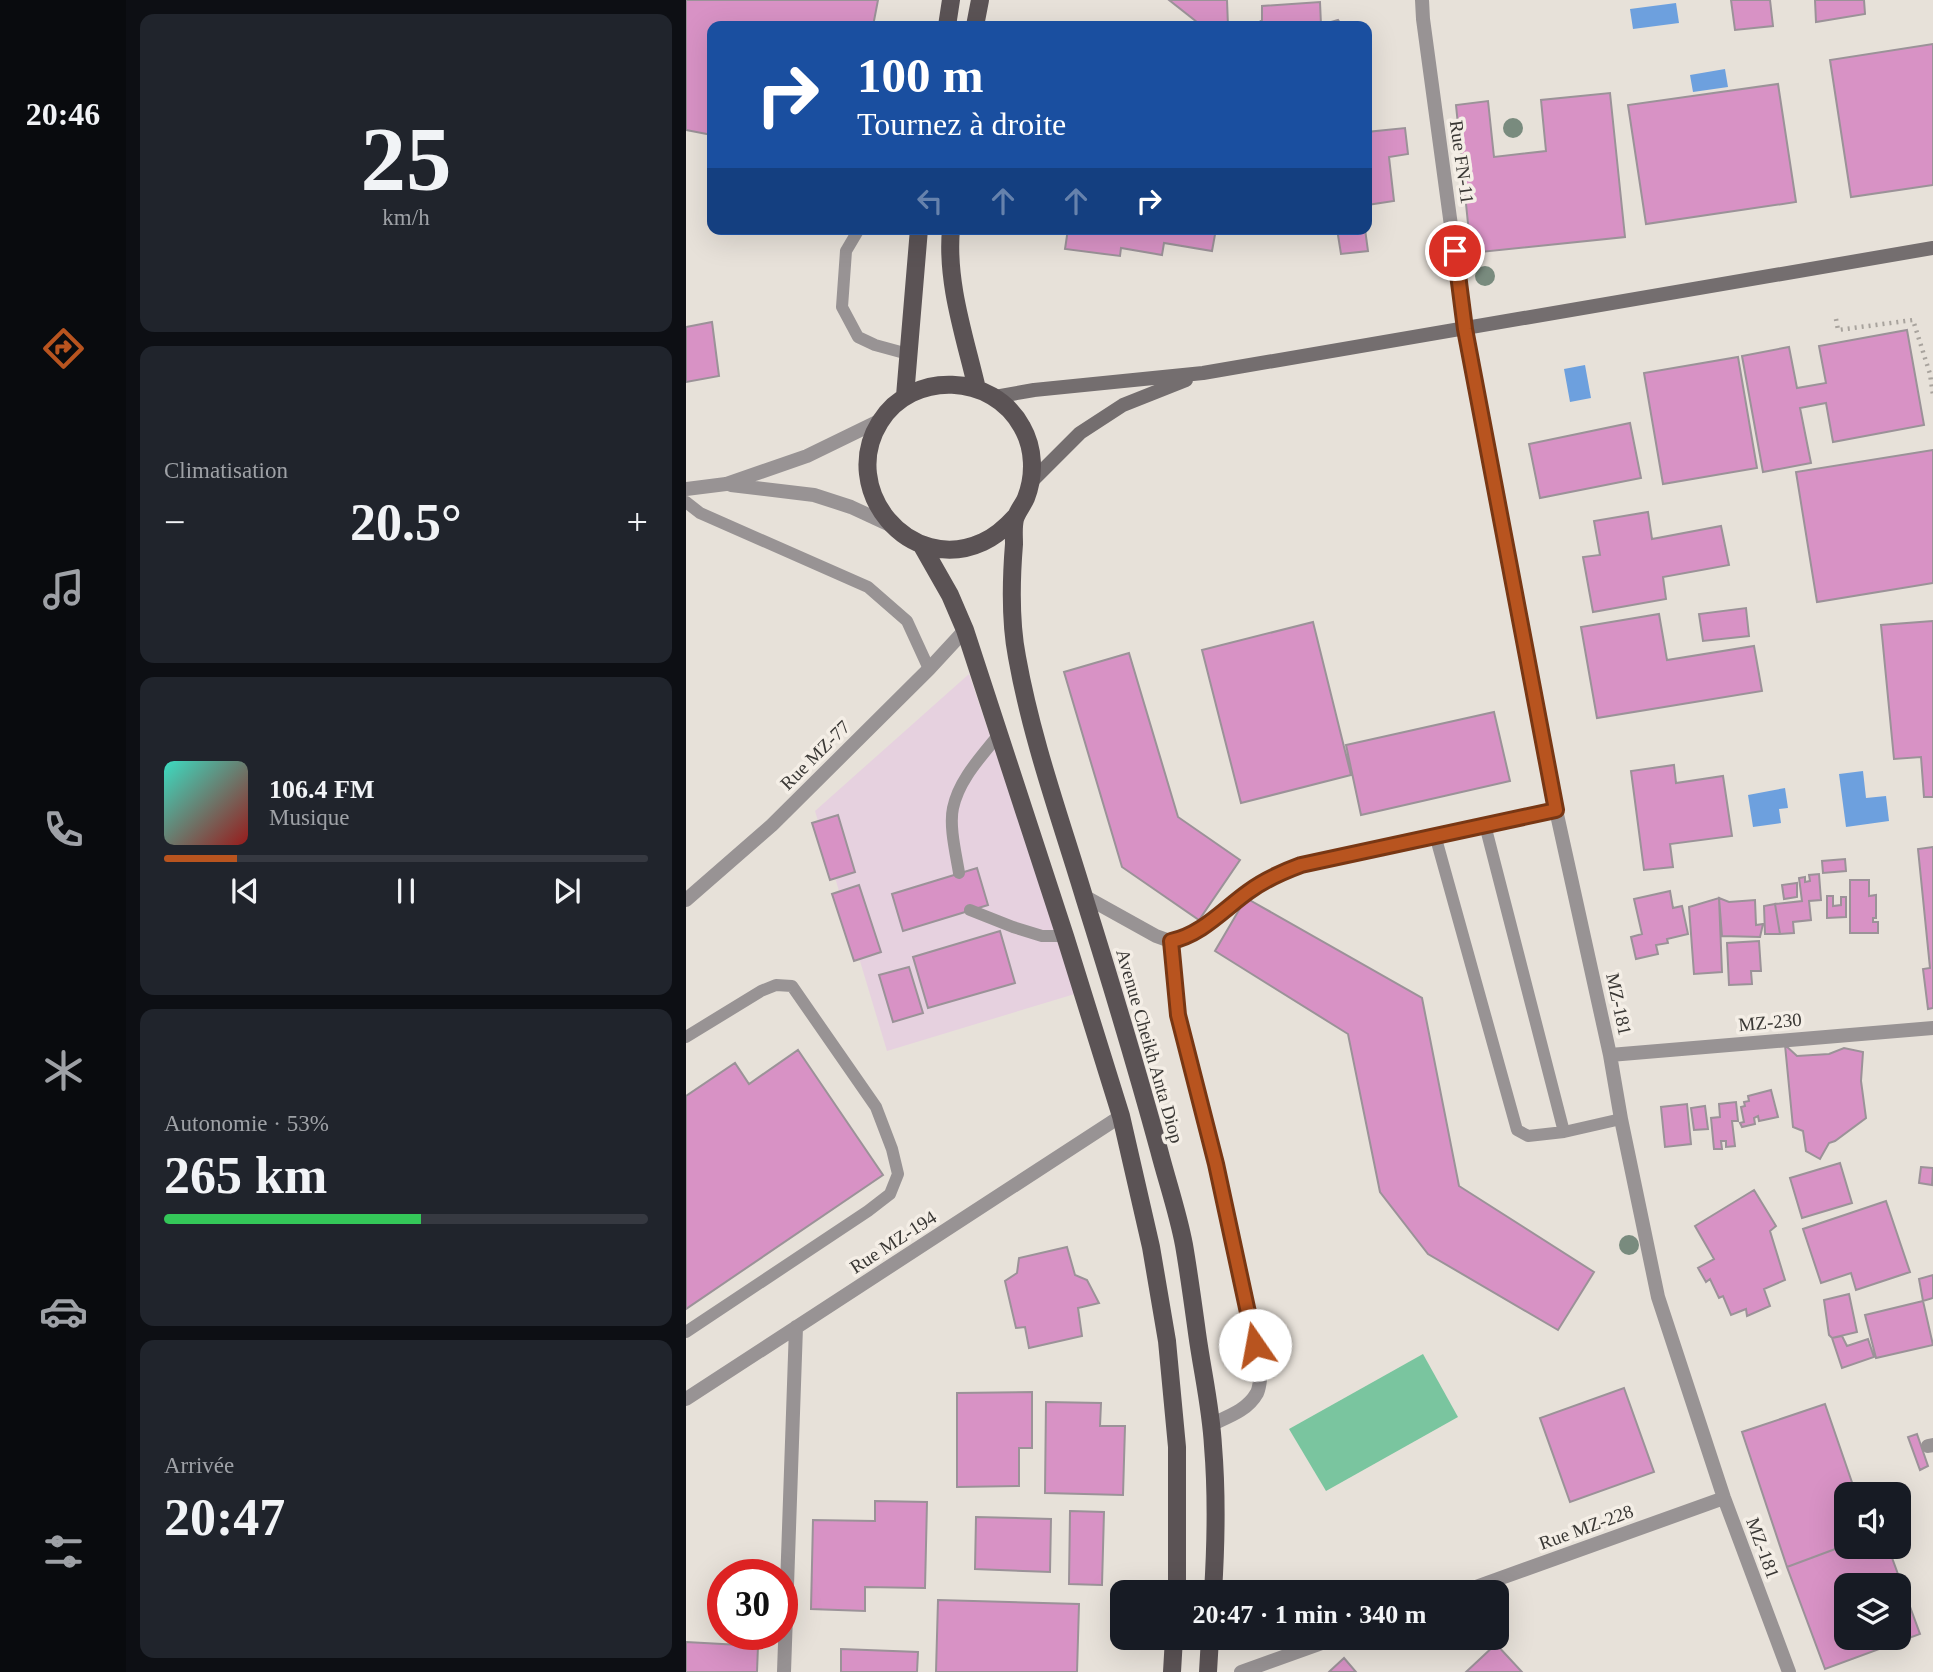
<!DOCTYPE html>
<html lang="fr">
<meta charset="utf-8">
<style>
:root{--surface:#171b24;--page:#20242c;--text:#f1f3f6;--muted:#9ea1a6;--line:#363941;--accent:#b8541f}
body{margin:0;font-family:"Times New Roman",serif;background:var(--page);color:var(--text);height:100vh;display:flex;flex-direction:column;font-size:26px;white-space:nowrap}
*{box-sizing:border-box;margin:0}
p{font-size:23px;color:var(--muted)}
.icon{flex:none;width:38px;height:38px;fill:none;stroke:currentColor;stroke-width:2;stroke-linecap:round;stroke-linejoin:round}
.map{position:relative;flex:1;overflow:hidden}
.panel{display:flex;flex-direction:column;gap:14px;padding:14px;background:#0d0f14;width:560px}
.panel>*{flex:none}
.banner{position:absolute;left:21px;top:21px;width:665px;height:214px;border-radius:14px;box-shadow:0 7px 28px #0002;background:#1a4fa0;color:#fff;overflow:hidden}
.buttons{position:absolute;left:1148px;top:1482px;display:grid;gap:14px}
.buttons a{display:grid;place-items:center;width:77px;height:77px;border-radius:14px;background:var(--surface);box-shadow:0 7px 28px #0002;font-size:35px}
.speed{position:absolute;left:21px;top:1559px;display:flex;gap:14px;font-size:35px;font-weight:700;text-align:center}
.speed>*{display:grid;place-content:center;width:91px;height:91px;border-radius:50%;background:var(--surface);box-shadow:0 7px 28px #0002;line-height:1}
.speed .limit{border:10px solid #d22;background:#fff;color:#111}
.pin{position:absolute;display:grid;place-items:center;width:60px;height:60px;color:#fff;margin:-30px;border:4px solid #fff;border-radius:50%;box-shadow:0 2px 7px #0007}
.me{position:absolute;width:77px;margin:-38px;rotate:348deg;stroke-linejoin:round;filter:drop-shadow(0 0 5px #0008)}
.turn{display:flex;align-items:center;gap:24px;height:147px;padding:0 35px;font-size:32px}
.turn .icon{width:91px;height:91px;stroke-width:2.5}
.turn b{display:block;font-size:49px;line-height:60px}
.lanes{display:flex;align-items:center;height:66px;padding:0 35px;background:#0003;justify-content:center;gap:35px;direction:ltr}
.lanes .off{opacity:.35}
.big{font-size:52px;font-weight:800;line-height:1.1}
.panel .card{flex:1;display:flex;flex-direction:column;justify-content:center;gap:10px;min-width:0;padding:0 24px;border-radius:14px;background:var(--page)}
.panel .dial{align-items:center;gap:0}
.dial b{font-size:91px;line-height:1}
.song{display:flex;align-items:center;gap:21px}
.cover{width:84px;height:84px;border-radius:10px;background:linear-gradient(135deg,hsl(170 70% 55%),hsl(0 70% 35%))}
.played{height:7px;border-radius:4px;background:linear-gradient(90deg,var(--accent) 15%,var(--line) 15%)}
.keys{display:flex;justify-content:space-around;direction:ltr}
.heat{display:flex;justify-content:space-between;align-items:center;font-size:38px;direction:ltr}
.charge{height:10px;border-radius:5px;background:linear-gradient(90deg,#34c759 53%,var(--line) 0)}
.trip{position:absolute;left:424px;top:1580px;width:399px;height:70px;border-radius:14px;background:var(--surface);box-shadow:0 7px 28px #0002;font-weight:800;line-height:70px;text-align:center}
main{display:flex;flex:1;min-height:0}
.dock{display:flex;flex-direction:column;width:126px;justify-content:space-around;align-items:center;background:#090b0e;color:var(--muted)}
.dock .icon{width:49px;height:49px}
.dock .active{color:var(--accent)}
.dock b{font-size:32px;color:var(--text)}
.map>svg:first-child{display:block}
.commercial{fill:#e6d1df}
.green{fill:#7ac59f}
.water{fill:#6da0de}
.building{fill:#d892c5;stroke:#9b9298;stroke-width:2;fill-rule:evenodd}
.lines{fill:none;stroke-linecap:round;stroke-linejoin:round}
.path{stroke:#a8a39d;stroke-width:4.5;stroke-dasharray:2 5;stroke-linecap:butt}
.service{stroke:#989394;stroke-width:12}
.minor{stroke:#989394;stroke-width:14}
.tertiary{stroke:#989394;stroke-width:14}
.secondary{stroke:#746e6f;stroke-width:14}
.primary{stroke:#5b5355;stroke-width:18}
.tree{fill:#798b7e}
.route-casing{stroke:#783714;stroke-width:18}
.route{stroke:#b8541f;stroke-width:12}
.labels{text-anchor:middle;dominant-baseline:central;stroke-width:7;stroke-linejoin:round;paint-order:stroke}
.street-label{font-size:19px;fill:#393734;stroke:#f4eee6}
</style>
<main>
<nav class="dock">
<b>20:46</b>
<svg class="icon active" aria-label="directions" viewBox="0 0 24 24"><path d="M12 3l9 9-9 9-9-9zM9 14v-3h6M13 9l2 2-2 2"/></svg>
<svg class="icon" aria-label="music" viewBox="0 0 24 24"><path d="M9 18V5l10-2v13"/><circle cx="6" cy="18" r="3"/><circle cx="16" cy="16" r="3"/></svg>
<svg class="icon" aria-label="phone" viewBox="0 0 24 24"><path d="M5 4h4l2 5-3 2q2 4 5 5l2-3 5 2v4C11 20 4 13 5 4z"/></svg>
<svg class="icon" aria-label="climate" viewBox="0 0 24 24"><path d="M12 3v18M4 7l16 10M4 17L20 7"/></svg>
<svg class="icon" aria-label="car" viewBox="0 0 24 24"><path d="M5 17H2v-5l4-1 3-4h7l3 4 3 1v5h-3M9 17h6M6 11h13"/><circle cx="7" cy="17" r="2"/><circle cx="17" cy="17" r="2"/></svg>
<svg class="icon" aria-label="filters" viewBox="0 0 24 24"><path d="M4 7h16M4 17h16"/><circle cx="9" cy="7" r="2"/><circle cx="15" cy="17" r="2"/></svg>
</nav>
<section class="panel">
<div class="card dial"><b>25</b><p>km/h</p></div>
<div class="card"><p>Climatisation</p>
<div class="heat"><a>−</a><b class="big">20.5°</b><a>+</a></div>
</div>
<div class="card">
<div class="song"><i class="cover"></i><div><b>106.4 FM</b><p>Musique</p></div></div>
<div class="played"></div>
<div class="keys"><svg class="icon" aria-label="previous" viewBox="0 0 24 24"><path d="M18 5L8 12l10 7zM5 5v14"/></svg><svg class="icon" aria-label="pause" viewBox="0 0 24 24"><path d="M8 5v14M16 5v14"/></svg><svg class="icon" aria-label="next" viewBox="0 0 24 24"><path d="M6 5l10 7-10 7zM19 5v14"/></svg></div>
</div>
<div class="card"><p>Autonomie · 53%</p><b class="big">265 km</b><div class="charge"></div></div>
<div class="card"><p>Arrivée</p><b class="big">20:47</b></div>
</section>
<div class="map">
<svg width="1247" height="1672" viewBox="0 0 1247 1672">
<rect width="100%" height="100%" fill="#e7e1d9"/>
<path class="commercial" d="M283,674L392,993L201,1051L129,811Z"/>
<path class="green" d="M737,1354L772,1417L640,1491L603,1429Z"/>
<path class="water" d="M990,3L993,23L947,29L944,9Z
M1039,69L1042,87L1007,92L1004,75Z
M899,365L905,398L884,402L878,369Z
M1177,771L1180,798L1200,796L1203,821L1160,827L1153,774Z
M1099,788L1102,808L1093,809L1095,823L1067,827L1062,795Z"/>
<path class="building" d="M0,0H192L187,26H26V135L0,130Z
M483,0H541L542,26H516Z
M1045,0H1084L1087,26L1049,30Z
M1129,0H1178L1179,14L1130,22Z
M634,2L635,25L652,20L656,26H568L576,20V6Z
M1247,44V185L1165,197L1144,60Z
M1092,84L1110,202L960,224L942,105Z
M924,93L939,237L785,253L770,105L802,101L808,157L860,151L855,100Z
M719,128L722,154L703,157L708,201L681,205V132Z
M382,229H530L526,251L478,243L476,255L435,248L434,256L379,249Z
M651,229H679L682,251L655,254Z
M26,322L33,376L0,382V327Z
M1221,330L1238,425L1147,442L1140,403L1114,408L1125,463L1077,472L1056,356L1103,347L1111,388L1140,383L1133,346Z
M1052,357L1071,468L977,484L958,373Z
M944,423L955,478L854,498L843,444Z
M1247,450V583L1131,602L1110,472Z
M962,512L966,539L1035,526L1043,565L977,577L980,599L907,612L897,557L914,555L908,521Z
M1060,608L1063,636L1017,641L1013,614Z
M973,614L981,660L1068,646L1076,691L911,718L895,627Z
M1247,621V797H1238L1235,757L1208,759L1195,625Z
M627,622L665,775L555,803L516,650Z
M443,653L492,817L554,860L513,920L436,867L378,672Z
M808,712L824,781L675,815L660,745Z
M988,765L990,783L1037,776L1046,836L984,844L987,867L958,870L945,771Z
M152,815L169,872L144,880L126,823Z
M1247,847V1008L1242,1009L1237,969L1244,968L1232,849Z
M1159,859L1160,871L1137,873L1136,861Z
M291,868L302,905L217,931L206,894Z
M1133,874L1135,900L1123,901L1125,920L1107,922L1108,933L1094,934L1089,904L1116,901L1113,878L1119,877V882L1124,881L1123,875Z
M1164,880H1183V896L1190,895V918H1187V922H1192V933H1164Z
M1111,883V897L1098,899L1096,885Z
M173,885L195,952L168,961L146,894Z
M984,891L987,908L996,906L1002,934L981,939L982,943L970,945L972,954L950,959L945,937L956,934L948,899Z
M1141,896H1147V906L1155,905V897H1160V917L1141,918Z
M560,898L736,998L773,1186L908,1272L872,1330L742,1254L694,1192L662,1034L529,951Z
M1033,898L1036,972L1008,974L1003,907Z
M1033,898L1043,902L1069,900L1070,925L1077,924L1074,937L1036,936Z
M1089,904L1094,934H1079L1078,906Z
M314,931L329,983L242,1008L227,957Z
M1073,941L1075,971H1065L1066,984L1043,985L1041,943Z
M223,967L237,1013L207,1022L193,975Z
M1099,1045L1111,1056L1143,1054L1158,1048L1177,1052L1175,1081L1180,1118L1149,1141L1143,1143L1134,1159L1120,1151L1117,1131L1107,1127Z
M112,1050L197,1175L0,1309V1096L49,1063L63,1084Z
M1085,1090L1092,1117L1073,1121L1072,1116L1068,1118L1069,1124L1056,1127L1054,1123L1058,1122L1055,1107L1059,1106L1058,1102L1063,1101L1062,1096Z
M1050,1102L1052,1121H1046L1049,1146L1040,1147V1141H1035L1036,1149H1028L1025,1118L1034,1117L1033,1104Z
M1001,1104L1005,1144L979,1147L975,1107Z
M1019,1106L1022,1129L1008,1130L1005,1108Z
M1154,1163L1166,1203L1116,1218L1104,1178Z
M1235,1167L1247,1168L1246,1185L1233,1183Z
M1068,1190L1090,1226L1084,1231L1099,1280L1078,1289L1084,1306L1061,1316L1060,1309L1045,1315L1037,1296L1033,1298L1024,1279L1020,1282L1012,1268L1028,1259L1009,1226Z
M1200,1201L1224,1272L1170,1290L1165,1273L1135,1283L1117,1229Z
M381,1247L389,1275L401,1280L413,1303L392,1308L396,1336L343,1348L339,1327L330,1328L319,1281L331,1273L333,1258Z
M1247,1275V1298L1237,1301L1233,1279Z
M1163,1294L1171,1332L1146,1338L1143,1335L1138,1300Z
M1237,1301L1247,1345L1190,1358L1179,1315Z
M1156,1336L1161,1346L1182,1339L1188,1357L1156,1368L1146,1338Z
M938,1388L968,1472L884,1502L854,1418Z
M346,1392V1448H333V1486L271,1487V1393Z
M360,1402L415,1403L414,1426H439L437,1495L359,1493Z
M1139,1404L1170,1494H1160V1545L1101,1567L1056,1432Z
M1231,1434L1242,1466L1234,1470L1222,1437Z
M189,1501L241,1502L239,1588L179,1587V1611L125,1609L127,1520L189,1521Z
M384,1511L418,1512L416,1585L383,1584Z
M290,1517L365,1519L364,1572L289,1569Z
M1160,1545V1547H1202L1234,1634L1139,1669L1101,1567ZM1160,1586H1213V1638H1160Z
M252,1600L393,1604L391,1672H250Z
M0,1642L72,1646L71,1672H0Z
M810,1644L836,1672H780Z
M155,1649L232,1652L231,1672H155Z
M658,1658L670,1672H643L644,1671Z"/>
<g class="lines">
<path class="path" d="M1150,319L1152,330L1227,320L1244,374L1247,395"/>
<path class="service" d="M173,229L160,251L156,307L172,337L189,345L222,354
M0,502L14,513L182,587L221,621L243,669
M799,825L878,1132
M749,835L831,1130L842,1136L878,1132L935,1119
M273,873C270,854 263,826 267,808C273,779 296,756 314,733
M284,910L327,927L356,936H379
M0,1037L75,991L90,985L106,986L190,1107L206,1149L212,1174L204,1194L182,1211L0,1332"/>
<path class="minor" d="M736,0L737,19L779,329L870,810L924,1055L935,1119L972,1297L1038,1498L1103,1672
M398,896L470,936L484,941L492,1015L530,1164L575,1371C574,1378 574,1387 571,1393C561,1411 541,1417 524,1425
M0,900L86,825L243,669L279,630
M484,941C515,936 537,910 562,892C578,880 596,872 615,865L870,810
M924,1055L1247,1028
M0,1399L435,1116
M1242,1446L1247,1445
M776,1592L1038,1498
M98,1672L110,1327
M555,1672L650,1638"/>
<path class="tertiary" d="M45,485L128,495L165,507L206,526
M0,489L40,484L121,456L195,420"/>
<path class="secondary" d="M309,397L348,390L517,373L1247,248
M345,482L394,433L437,405L500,380"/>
<path class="primary" d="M261,26L265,0
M289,26L294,0
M265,229C260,283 279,337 291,389
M219,396L233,229
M329,517C320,527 310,536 297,542C223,576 152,489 194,422C226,370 307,373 336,427C348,448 349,475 340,498C337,505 331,512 329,519C327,527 328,536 328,544C325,581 324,621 331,657C346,741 375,820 399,900C425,983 450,1066 473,1150C481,1181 492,1213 498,1245C503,1274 507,1304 511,1333C516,1370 525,1408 527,1446C531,1494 530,1544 527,1592
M235,544L264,595L279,630L379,936L435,1116L465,1247L481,1341L491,1447V1592
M486,1672L488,1638
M522,1672L524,1638"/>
</g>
<g class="tree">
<circle cx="827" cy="128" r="10"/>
<circle cx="799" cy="276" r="10"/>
<circle cx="943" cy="1245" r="10"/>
</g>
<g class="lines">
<defs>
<path id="route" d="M569,1345L530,1164L492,1015L485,941C515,935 537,910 562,892C578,880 596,872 615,865L870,810L779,329L769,251"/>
</defs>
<use href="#route" class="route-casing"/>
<use href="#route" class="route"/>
</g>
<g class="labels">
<g class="street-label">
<text transform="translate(776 162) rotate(82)">Rue FN-11</text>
<text transform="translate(129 755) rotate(-45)">Rue MZ-77</text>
<text transform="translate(933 1004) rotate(78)">MZ-181</text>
<text transform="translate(1084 1022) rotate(-5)">MZ-230</text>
<text transform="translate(464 1046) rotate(74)">Avenue Cheikh Anta Diop</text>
<text transform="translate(207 1242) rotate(-33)">Rue MZ-194</text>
<text transform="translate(900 1527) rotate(-20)">Rue MZ-228</text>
<text transform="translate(1077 1548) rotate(70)">MZ-181</text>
</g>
</g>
</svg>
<div class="buttons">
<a><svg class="icon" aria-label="sound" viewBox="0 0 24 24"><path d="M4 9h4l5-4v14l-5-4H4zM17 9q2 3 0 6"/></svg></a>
<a><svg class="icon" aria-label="layers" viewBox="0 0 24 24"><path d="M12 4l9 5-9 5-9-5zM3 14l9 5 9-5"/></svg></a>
</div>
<div class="speed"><div class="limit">30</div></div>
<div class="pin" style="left:769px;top:251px;background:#d93025"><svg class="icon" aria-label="arrive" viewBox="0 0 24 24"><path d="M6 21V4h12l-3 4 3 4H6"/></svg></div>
<svg class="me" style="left:569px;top:1345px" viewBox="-20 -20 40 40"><circle r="19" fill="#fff"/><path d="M0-13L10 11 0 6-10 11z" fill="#b8541f"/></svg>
<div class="trip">20:47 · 1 min · 340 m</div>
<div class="banner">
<div class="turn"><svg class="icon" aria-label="right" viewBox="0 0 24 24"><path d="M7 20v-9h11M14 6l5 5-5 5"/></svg><div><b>100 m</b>Tournez à droite</div></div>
<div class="lanes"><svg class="icon off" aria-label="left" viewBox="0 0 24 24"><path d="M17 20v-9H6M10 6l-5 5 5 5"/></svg><svg class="icon off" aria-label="ahead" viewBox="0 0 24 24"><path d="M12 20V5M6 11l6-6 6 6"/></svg><svg class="icon off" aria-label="ahead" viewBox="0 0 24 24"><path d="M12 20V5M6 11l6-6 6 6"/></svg><svg class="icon" aria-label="right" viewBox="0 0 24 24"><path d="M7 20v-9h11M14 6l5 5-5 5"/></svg></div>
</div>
</div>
</main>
